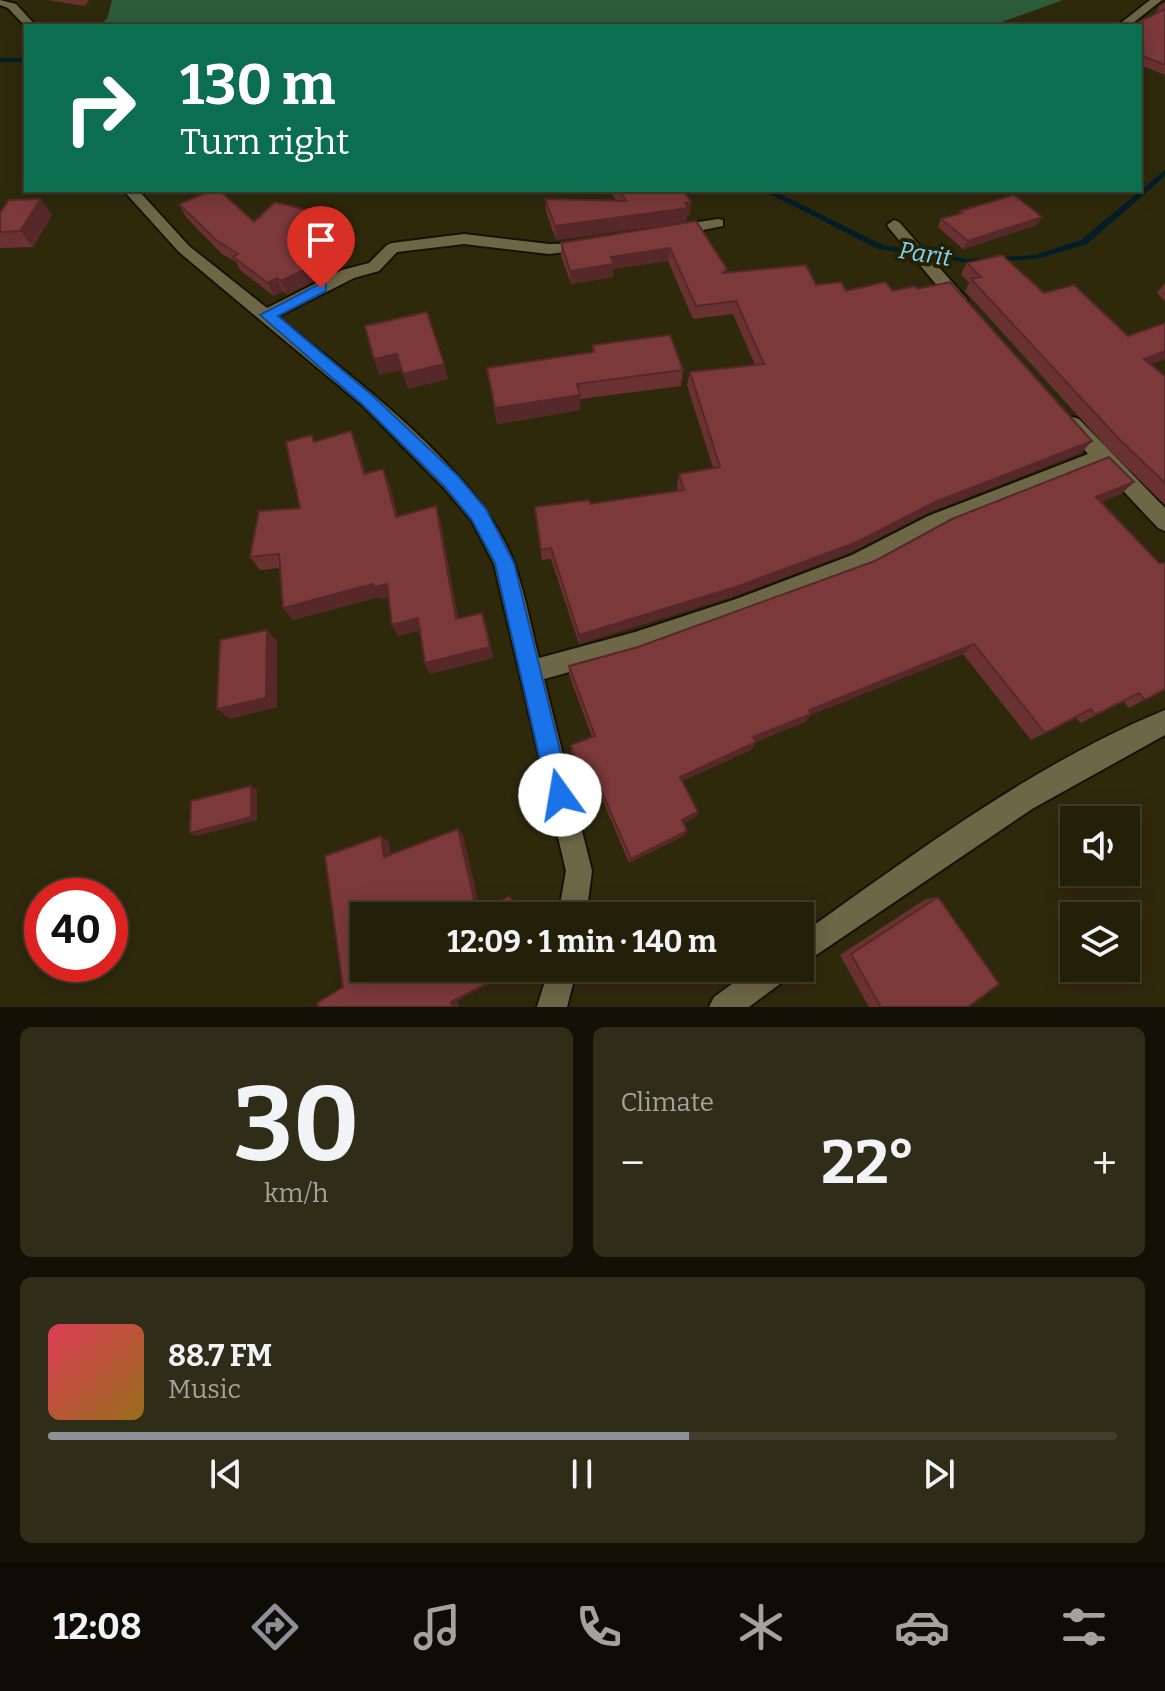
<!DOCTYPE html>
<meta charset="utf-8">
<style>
:root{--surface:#231f09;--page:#2f2c17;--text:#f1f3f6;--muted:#a3a29c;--line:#403d2a;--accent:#8c9099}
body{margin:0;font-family:Bitter,serif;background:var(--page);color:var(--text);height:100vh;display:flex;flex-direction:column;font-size:30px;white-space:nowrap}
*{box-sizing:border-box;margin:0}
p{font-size:26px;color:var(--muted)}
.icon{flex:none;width:44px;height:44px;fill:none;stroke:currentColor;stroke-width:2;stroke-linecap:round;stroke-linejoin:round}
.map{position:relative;height:1007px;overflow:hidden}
.side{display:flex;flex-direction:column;gap:20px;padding:20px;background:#131105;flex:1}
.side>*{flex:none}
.banner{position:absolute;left:24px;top:24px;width:1118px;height:168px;border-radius:0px;box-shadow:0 4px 20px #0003,0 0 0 2px var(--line);background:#0b6e4f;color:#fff;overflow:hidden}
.buttons{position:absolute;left:1060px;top:806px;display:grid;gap:16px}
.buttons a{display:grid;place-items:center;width:80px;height:80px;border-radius:0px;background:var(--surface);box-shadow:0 4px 20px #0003,0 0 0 2px var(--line);font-size:40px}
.speed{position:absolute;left:24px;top:878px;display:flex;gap:16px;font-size:40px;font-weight:700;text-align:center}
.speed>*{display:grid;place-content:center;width:104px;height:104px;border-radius:50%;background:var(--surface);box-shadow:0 4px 20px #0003,0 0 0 2px var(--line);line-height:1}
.speed .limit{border:12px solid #d22;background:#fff;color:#111}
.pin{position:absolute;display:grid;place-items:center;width:68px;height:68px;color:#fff;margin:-82px -34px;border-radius:50% 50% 50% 0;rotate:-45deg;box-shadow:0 0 8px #0007}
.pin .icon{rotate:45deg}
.me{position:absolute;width:88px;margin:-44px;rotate:347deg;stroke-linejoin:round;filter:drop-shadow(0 0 6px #0008)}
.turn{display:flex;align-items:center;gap:28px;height:168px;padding:0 24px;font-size:36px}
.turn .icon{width:104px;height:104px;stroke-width:2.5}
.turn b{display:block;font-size:56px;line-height:68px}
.big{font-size:60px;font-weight:700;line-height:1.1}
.side .tile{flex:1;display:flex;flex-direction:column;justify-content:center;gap:12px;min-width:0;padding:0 28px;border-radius:12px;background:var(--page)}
.side .dial{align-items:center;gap:0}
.dial b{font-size:104px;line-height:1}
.song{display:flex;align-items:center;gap:24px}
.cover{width:96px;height:96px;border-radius:12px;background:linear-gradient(135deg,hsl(350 70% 55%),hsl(40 70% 35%))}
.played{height:8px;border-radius:4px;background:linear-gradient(90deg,var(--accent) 60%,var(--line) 60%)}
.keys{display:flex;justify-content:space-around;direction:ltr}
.heat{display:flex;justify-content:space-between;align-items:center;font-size:44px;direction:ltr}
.side .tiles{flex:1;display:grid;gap:20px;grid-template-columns:1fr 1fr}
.tile:last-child{grid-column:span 2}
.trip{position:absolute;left:350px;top:902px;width:464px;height:80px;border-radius:0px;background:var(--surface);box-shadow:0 4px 20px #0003,0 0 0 2px var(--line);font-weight:700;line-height:80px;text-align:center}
.tabs{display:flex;height:128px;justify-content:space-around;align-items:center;background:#0e0c04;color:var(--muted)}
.tabs .icon{width:56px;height:56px}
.tabs .selected{color:var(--accent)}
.tabs b{font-size:36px;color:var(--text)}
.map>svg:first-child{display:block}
.green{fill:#2d5c3c}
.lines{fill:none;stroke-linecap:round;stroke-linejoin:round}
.stream{fill:#041e28;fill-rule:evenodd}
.minor-casing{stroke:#171200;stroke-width:4}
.minor{fill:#6d6748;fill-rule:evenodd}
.wall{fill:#6a3132}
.shaded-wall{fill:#562829}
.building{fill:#7b393a;stroke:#562829;stroke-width:2}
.route{fill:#1a73e8;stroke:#114b97;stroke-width:2}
.labels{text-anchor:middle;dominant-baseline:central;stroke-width:8;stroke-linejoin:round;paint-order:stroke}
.far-water-label{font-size:24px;font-style:italic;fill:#7dd5f7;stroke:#252003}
</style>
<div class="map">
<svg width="1165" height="1007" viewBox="0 0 1165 1007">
<rect width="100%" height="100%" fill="#2f290c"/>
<path class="green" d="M112,0H1063L991,26H97L107,19Z"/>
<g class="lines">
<path class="stream" d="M0,58H26V62H0Z
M1165,170V176L1087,244L1036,259L969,263L878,249L762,190H772L883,245L969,259L1035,255L1081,240Z
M510,190H556L552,192H514Z"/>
<defs>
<path id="minor" d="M0,0L16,4L36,26L26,27L8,8L0,5Z
M1150,0H1162L1129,26H1117Z
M123,190H138L189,246L267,308L342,270L369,263L387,245L392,243L464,234L549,244L591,243V249L549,254L464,244L397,252L379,271L354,278L277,317C352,377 481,472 514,563C525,593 531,627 539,658L635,632L736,599L852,555L928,516L1088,454L1063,424L1072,417L1079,419L1165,508V531L1158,528L1099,465L942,528L866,569L744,616L635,654L544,679L592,871L586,916H558L566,871L494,564L472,521L444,488L362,405L179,252Z
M718,219L723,220V226L673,236L666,231L673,226Z
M894,220L899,222L967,299V307H955L889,228L887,225Z
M1165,710V735L1032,809L800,966V935C915,853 1034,764 1165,710Z
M549,968H577L567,1007H537Z
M754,968H792L788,978L749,1007H709L714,997Z"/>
</defs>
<use href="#minor" class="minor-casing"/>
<use href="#minor" class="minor"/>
</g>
<path class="wall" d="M47,0H89L85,6Z
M1165,3V75L1140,65V26L1157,13H1156L1160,5Z
M609,190H683L691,202L690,215L687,216L686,222L556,240L546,212L545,199L616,200Z
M179,204L254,222L328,228L310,247L325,260L329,273L287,295L283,291L274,296L240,270L236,262L222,254L186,217Z
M960,211L1037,225L963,249L938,227L941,219L959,214Z
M0,213L52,215L33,247L0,248Z
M696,221L727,272L846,291H893L1092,441L1081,453L927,513L851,552L735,596L579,644L551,559L542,560L536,518L590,504L678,491L677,486L679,474L713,468L687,385L690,372L755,365L733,314L693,319L668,261L613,269V277L571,284L561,256V243Z
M967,263L1044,293L1128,336L1165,323V359L1150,364L1165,376V505L1109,450L965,291L969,283L961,274Z
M1165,283V301L1157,293Z
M593,345L683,370L681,386L580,399V410L497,424L487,368L592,352Z
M312,435L315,441L357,445L366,474L389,483L398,517L436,506L440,520L458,618L486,624L493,658L430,674L425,663L420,630L398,636L392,625L388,597L380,599L379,597L293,620L283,608L280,568L260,570L250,557L300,508Z
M1134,482L1121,494L1101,502L1165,689L1129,708L1123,701L1081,723L1076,718L1031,740L963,654L811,715L805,722L756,742L751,750L682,781L698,812L694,818L683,823L684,836L629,863L601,796L581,804L571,776V770L577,768L571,752V745L592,737L569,675V666L638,647Z
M938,897L968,1007H869L840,955L924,900Z"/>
<path class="shaded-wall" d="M41,199L52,215L33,247L20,231Z
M691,202L690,215L687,216L686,222L556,240L555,226Z
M324,214L328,228L305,252L300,239Z
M1042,217L1037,225L963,249L968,241Z
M670,248L668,261L613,269V277L571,284L570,271L611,257Z
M325,260L329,273L287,295L281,281Z
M277,278L283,291L274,296L268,283Z
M1165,351V359L1134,370L1144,359Z
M397,354L402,370L379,375L374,359Z
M444,364L448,379L408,389L403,374Z
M580,395V410L497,424L495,408Z
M351,431L357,445L370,488L364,474Z
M1092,441L1081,453L927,513L851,552L735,596L579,644V635L935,502Z
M383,469L389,483L402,530L396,517Z
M1134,482L1121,494L1084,508L1096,497Z
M436,506L440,520L460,630L456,619Z
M373,584H387L393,596L380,599L379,597L293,620L283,608Z
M482,613L493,658L430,674L425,663Z
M418,618L424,630L398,636L392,625Z
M267,630L277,641V707L230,719L217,709Z
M974,644L963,654L811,715L805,722L748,745L753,737L809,710Z
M756,742L751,750L678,783L680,777Z
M251,786L257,790V820L197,836L190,833Z
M601,790V796L581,804V798Z
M698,812L694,818L679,825L682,820Z
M458,829L463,835L482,916L477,912Z
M687,831L684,836L629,863L631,859Z
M381,836L389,842L392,862L384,857Z
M510,896L513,900L519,916H517Z
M516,968H520L457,1001L459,1007H453L451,1002Z"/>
<path class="building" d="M1165,9V65L1140,55V26H1131Z
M213,190H219L254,222L275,202L324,214L300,239L325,260L281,281L277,278L268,283L233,257L238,254L216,240L179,204Z
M619,190H683L691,202L685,203L688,208L555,226L545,199L626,201Z
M1014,195L1042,217L968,241L941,219L962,213L960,211Z
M41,199L20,231L0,232V213L9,200Z
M696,221L727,269L723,273L806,265L816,285L841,282L846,291L885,282L893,291L915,286L917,289L950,282L1092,441L935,502L857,542L739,586L579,635L551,548L541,550L535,507L589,500L590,504L684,490L679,474L720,467L690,372L764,364L736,301L696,306L670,248L611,257L614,264L570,271L561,243Z
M1002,255L1044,293L1074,285L1128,336L1165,323V351L1144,359L1165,376V483L1119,439L971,279L981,277L967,263Z
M427,312L444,364L403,374L397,354L374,359L365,326Z
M670,335L683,370L577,384L580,395L495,408L487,368L594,352L593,345Z
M351,431L364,474L383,469L396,517L436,506L456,619L482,613L490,647L425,663L418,618L392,625L387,584L374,587L373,584L283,608L279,554L250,557L259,511L300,508L286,442L312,435L314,442Z
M1109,457L1134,482L1096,497L1159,563H1165V689L1145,700L1139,693L1095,715L1091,709L1045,733L974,644L809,710L811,714L753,737L756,742L680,777L698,812L682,820L687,831L631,859L601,790L581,798L571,770L579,767L571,745L595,736L569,666L638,647L875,561L952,519Z
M267,630L266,698L217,709L220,640Z
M251,786V817L190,833L191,801Z
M458,829L477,912L510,896L517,916H364V968H516L451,1002L453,1007H319L317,1003L343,987L325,856L381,836L384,857Z
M938,897L999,984L968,1007H881L851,954Z"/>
<path class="route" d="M321,283L326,284V291L278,316L373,396L458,476L486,509L514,563L571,795L568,803L560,807L551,803L548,795L495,563L472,520L445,487L362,404L260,315Z"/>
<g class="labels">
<g class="far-water-label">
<text transform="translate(925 254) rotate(9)">Parit</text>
</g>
</g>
</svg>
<div class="buttons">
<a><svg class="icon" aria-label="sound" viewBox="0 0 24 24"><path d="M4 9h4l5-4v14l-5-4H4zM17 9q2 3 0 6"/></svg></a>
<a><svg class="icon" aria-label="layers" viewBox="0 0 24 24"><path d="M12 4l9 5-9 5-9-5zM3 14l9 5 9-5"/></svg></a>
</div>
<div class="speed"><div class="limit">40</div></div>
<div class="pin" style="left:321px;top:288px;background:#d93025"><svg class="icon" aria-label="arrive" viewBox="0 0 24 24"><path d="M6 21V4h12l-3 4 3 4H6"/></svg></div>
<svg class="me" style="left:560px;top:795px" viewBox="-20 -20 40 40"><circle r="19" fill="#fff"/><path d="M0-13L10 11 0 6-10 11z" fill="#1a73e8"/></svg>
<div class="trip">12:09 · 1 min · 140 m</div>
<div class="banner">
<div class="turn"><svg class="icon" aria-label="right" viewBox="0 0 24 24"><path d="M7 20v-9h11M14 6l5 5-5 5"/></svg><div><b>130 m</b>Turn right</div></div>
</div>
</div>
<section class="side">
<div class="tiles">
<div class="tile dial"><b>30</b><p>km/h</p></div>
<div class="tile"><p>Climate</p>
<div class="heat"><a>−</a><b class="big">22°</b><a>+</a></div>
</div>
<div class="tile">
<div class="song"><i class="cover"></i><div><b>88.7 FM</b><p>Music</p></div></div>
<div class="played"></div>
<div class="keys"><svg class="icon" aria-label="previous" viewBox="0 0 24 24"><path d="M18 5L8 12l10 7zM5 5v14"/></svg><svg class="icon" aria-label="pause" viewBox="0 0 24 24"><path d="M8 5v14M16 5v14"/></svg><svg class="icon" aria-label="next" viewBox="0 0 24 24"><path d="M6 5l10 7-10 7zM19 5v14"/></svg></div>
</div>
</div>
</section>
<nav class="tabs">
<b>12:08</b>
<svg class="icon selected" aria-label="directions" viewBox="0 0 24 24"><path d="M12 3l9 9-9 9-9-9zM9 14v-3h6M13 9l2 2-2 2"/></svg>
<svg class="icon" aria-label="music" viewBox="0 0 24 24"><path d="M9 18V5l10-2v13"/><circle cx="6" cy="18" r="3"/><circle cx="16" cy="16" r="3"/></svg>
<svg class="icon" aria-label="phone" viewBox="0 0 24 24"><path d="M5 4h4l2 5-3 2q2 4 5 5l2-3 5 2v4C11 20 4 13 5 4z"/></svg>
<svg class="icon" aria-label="climate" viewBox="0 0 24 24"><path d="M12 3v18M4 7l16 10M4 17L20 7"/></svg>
<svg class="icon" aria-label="car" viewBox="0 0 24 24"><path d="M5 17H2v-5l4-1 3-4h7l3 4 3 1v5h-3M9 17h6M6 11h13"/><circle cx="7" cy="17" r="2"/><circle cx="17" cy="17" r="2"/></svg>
<svg class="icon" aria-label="filters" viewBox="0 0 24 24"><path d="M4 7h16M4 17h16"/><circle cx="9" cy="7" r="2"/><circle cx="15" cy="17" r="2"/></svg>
</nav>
